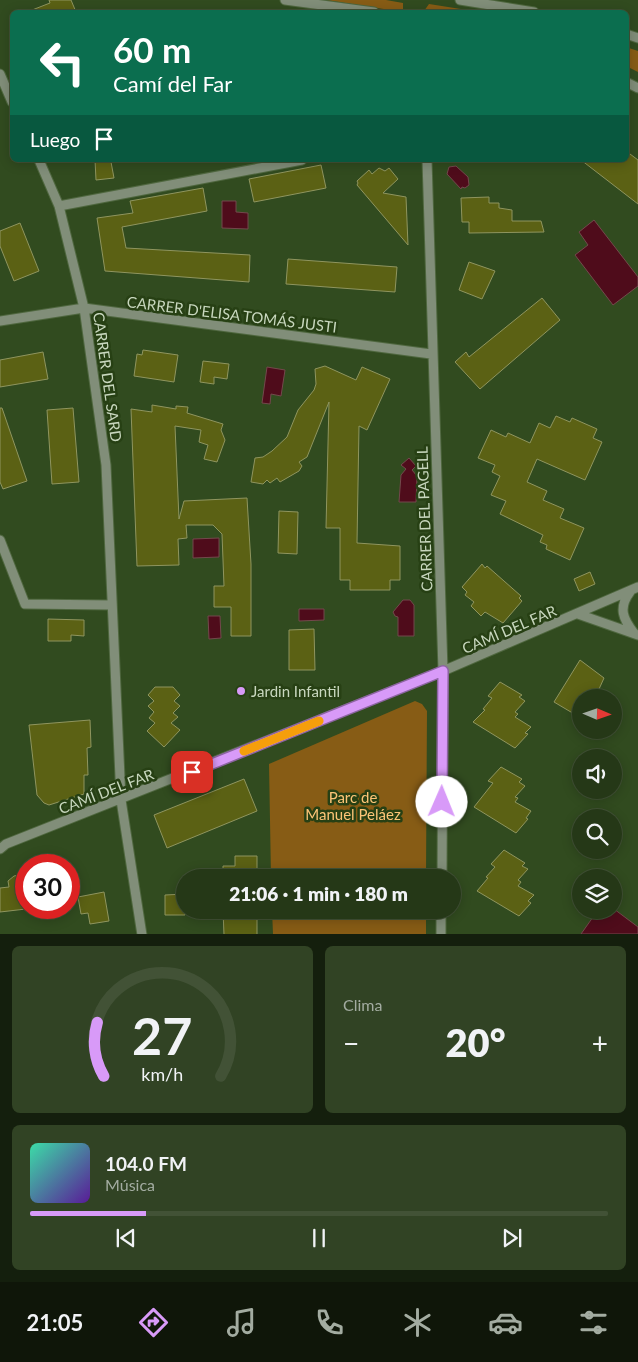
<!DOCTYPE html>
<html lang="es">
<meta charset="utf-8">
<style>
:root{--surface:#253817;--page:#314324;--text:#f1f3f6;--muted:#a3aca1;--line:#425236;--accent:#d89af8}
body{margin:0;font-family:Lato,sans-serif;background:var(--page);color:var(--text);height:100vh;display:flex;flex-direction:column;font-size:19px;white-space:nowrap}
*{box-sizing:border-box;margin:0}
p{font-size:16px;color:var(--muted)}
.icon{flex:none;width:28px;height:28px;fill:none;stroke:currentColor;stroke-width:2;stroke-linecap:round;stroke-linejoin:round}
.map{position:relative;height:934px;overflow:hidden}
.drawer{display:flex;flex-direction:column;gap:12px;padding:12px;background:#141f0d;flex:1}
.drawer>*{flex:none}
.banner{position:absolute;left:10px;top:10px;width:619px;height:152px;border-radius:8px;box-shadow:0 2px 12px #0003,0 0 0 1px var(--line);background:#0b6e4f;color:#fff;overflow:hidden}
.needle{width:32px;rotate:92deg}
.fabs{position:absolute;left:572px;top:689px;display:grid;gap:10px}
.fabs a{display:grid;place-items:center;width:50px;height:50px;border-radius:50%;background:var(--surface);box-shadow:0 2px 12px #0003,0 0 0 1px var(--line);font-size:25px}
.speed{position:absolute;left:15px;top:854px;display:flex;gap:10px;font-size:25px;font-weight:700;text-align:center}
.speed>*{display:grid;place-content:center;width:65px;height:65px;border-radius:50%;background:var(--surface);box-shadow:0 2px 12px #0003,0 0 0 1px var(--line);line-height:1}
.speed .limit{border:8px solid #d22;background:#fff;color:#111}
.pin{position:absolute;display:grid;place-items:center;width:42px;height:42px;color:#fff;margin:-21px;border-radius:10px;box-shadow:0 2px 8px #0006}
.me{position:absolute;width:55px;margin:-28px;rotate:1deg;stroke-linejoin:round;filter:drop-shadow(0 0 4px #0008)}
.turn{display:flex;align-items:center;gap:18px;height:105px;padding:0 20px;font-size:22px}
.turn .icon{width:65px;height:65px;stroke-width:2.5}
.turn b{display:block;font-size:35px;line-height:42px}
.then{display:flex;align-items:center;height:48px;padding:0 20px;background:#0003;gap:10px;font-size:19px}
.big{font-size:38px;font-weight:800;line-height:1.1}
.drawer .widget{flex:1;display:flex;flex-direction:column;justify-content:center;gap:8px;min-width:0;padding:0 18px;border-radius:8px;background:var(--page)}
.drawer .dial{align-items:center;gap:0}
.dial svg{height:130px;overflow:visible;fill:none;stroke:var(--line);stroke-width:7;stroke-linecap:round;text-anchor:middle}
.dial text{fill:var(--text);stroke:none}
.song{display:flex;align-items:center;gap:15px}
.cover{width:60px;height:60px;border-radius:8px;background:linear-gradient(135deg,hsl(160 70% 55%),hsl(270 70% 35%))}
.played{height:5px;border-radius:2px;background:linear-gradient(90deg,var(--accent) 20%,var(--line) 20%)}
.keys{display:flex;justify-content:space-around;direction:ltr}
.heat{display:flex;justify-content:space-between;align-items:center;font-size:28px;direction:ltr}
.drawer .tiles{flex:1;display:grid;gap:12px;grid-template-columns:1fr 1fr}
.widget:last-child{grid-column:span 2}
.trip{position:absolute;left:176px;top:869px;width:285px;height:50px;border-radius:25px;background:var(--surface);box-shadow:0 2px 12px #0003,0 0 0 1px var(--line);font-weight:800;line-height:50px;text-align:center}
.tabs{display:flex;height:80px;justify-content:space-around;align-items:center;background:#0f1609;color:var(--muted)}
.tabs .icon{width:35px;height:35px}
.tabs .active{color:var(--accent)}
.tabs b{font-size:22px;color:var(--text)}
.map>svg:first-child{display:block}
.green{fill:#875c15}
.water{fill:#4f0c1b;stroke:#73494c}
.building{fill:#5b6114;stroke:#8f955f}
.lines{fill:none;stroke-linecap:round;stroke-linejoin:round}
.minor-casing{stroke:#4f673f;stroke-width:11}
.minor{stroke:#818e79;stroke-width:9}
.route-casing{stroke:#8c64a1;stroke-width:12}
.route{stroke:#d89af8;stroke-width:9}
.slow{stroke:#f59e0b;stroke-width:9}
.poi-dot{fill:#d89af8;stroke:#274014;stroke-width:2}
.labels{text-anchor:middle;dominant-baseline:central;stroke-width:5;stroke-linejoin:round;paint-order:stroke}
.street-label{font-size:15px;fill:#c8d7be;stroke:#274014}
.poi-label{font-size:15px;fill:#c8d7be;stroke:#274014;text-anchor:start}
.park-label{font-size:15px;fill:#fcc477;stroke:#274014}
</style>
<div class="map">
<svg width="638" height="935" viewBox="0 0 638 935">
<rect width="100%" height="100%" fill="#314b1f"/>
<path class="green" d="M326,0H386L403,3V12Z
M429,4L480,12L424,11Z
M626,47L638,51V72L626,66Z
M415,701L422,704L427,711L426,877H271L269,764Z
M272,910H426V934H273Z"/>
<path class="water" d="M456,166L468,177L469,185L465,188L462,187L461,189L447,174L449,167Z
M222,201H236V212L248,213V229L222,228Z
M594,220L638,277V286L613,305L575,255L588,245L579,232Z
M267,367L285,370L281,396L271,394L270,404L262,403Z
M409,458L416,466L412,470L417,476L416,502H399L401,475L406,469L401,465Z
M219,538V557L193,558V539Z
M403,600H410L414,605V636H398V617L395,616L393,612Z
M299,609H324V620L299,621Z
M208,616H220L221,638L209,639Z
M614,909L638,927V934H581L598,910Z"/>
<path class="building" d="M49,0H71L76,12H27L50,3Z
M626,151L638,160V204L581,160H626Z
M95,160L111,162L114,178L96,180Z
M321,165L326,188L254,202L249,179Z
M379,168L385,171L389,168L398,179L383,193L406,197L408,245L357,185L358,183L357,181L369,170L372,174Z
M203,188L207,211L122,227L126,248L250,255L249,282L105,271L97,218L133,213L130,201Z
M489,197V203H499V208L512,210V221H541L544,232L469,233V222H462L461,198Z
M20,223L39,271L14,281L0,246V231Z
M288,259L397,267L395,292L286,284Z
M469,262L495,271L482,299L459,290Z
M542,298L560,320L480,389L455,362L466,352L469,357Z
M143,350L178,355L174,382L134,376L137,354L142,355Z
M43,352L48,379L0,387V360Z
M203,361L229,364L227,379L214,377V384L200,382Z
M325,366L356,380L362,367L390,379L367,430L359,426L357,543L400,546V580H390V590H350V580H340V528H326L329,402L307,457L299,462L302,466L299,471L280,482L277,478L270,483L267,480L263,484L251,482L255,458L263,457L272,451L287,437L298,410L314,390L316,384L315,369Z
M152,405L176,409V406L188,407L187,413L223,424L221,430L225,440L217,462L204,459L208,445L199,442L201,430L175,426L179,519L184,501L247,498L251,564V636H231V607H214V586H224L222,534L213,525H186L187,538L178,539L179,565L137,566L131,409L152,412Z
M0,408H2L27,481L3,489L0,482Z
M73,408L79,482L52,484L47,410Z
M556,416L570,422L572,418L597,429L593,438L602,442L585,480L537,459L527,482L547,491L543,500L564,509L560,518L584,528L570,560L546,549L547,545L540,542L543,535L500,514L506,501L491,495L500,476L492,472L495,465L478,458L491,430L506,437L508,433L530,443L539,423L550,428Z
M279,511L298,512L297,554L278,553Z
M482,564L485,568L487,566L521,596L519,598L522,601L503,623L485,612L481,616L471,606L474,602L465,595L467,592L462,587Z
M590,572L595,584L579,591L574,579Z
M48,619L84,620V636L71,635V641H48Z
M314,629L315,670H289V630Z
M580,660L604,678L595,698H581V718L554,702Z
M500,682L522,695L519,697L525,701L515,712L518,714L515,717L531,727L525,733L528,734L515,748L473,722L485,710L483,709L492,698L488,696Z
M155,687H173L180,695L174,701L180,706L173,713L178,717L171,723L180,730L164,747L147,731L155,723L149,718L154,712L148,706L154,701L148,695Z
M90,720L91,747L87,748L88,775H84V794L49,805L44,803L37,795L29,725Z
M501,767L522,779L519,782L525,786L515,797L518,798L515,802L531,811L526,818L528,819L516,833L474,807L493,783L488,781Z
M244,779L257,811L167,848L154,815Z
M504,850L525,863L522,866L528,869L518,880L521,882L518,886L534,895L528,901L531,903L519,916L477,891L488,878L486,877L495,867L491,864Z
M235,856H257V878H223V866H235Z
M25,874L26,909L0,912V888L9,887L8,881L14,876Z
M104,892L109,921L90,924L88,913L81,914L78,897Z
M185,894V915H165V895Z
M223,910H257V935H224Z"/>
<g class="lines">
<defs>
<path id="minor" d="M285,0L374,12
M460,0L534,12
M626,34L638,38
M0,74L12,102
M626,82L638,88
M39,160L59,206L84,308L106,465L121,800L142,935
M427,160L443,671L442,878
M59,206L302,160
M0,321L84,308L431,354
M0,540L25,604L111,605
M630,592C618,608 623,619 634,633
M578,614L638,635
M0,849L6,844L443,671L638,587
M441,935V910"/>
</defs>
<use href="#minor" class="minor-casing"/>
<use href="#minor" class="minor"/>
</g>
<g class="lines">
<defs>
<path id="route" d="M192,772L443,671L442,802"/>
</defs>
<use href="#route" class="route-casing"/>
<use href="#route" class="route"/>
<path class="slow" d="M244,751L319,721"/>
</g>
<circle class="poi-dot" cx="241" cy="691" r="5"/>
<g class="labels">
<g class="street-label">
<text transform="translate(232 314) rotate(7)">CARRER D'ELISA TOMÁS JUSTI</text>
<text transform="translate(108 377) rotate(82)">CARRER DEL SARD</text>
<text transform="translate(424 519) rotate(-92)">CARRER DEL PAGELL</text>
<text transform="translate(509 629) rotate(-23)">CAMÍ DEL FAR</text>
<text transform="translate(106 791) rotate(-21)">CAMÍ DEL FAR</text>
</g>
<g class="poi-label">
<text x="251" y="691">Jardin Infantil</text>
</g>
<g class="park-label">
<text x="353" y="797">Parc de<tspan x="353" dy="17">Manuel Peláez</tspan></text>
</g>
</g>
</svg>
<div class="fabs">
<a><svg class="needle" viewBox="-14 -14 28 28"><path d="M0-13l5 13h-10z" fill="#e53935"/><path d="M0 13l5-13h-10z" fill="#a3aca1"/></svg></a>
<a><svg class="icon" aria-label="sound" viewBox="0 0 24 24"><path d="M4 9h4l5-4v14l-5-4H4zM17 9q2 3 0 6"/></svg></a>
<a><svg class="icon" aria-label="search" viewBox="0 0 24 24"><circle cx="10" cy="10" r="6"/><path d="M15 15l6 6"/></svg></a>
<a><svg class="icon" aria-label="layers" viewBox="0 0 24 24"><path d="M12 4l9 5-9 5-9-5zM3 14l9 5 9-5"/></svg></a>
</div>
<div class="speed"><div class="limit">30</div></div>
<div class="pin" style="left:192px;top:772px;background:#d93025"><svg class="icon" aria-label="arrive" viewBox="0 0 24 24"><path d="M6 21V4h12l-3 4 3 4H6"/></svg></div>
<svg class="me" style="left:442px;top:802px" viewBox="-20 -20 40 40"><circle r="19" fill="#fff"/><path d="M0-13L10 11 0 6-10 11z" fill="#d89af8"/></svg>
<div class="trip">21:06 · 1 min · 180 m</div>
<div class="banner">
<div class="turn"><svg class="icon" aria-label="left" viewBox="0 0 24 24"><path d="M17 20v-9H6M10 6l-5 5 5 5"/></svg><div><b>60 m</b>Camí del Far</div></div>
<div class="then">Luego<svg class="icon" aria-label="arrive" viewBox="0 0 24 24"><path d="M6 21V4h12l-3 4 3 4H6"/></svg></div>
</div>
</div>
<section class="drawer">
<div class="tiles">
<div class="widget dial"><svg viewBox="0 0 100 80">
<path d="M14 69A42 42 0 1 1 86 69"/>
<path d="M14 69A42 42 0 0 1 10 36" stroke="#d89af8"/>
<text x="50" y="56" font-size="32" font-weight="700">27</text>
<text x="50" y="72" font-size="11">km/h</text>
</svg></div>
<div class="widget"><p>Clima</p>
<div class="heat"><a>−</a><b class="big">20°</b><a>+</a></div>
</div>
<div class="widget">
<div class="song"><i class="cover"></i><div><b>104.0 FM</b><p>Música</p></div></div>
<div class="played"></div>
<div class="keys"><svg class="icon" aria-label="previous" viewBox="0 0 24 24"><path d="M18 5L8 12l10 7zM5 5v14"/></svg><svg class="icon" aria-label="pause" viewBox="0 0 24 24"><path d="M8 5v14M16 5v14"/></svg><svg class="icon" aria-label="next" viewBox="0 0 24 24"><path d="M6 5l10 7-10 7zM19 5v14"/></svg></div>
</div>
</div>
</section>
<nav class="tabs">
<b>21:05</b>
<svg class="icon active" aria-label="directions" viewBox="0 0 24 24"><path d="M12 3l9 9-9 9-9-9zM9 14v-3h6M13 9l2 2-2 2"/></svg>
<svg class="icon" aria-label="music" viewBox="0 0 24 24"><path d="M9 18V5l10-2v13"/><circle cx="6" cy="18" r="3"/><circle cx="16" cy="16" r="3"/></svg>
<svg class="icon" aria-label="phone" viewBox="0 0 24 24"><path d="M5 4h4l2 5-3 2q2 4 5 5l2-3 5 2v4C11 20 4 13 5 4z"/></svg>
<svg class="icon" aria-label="climate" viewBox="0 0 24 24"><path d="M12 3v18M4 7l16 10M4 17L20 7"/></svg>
<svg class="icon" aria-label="car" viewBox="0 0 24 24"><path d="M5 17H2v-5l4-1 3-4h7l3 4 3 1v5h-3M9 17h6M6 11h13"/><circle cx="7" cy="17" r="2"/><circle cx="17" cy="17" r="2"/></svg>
<svg class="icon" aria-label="filters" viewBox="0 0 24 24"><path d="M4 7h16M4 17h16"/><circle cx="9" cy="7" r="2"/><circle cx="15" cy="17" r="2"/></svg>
</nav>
